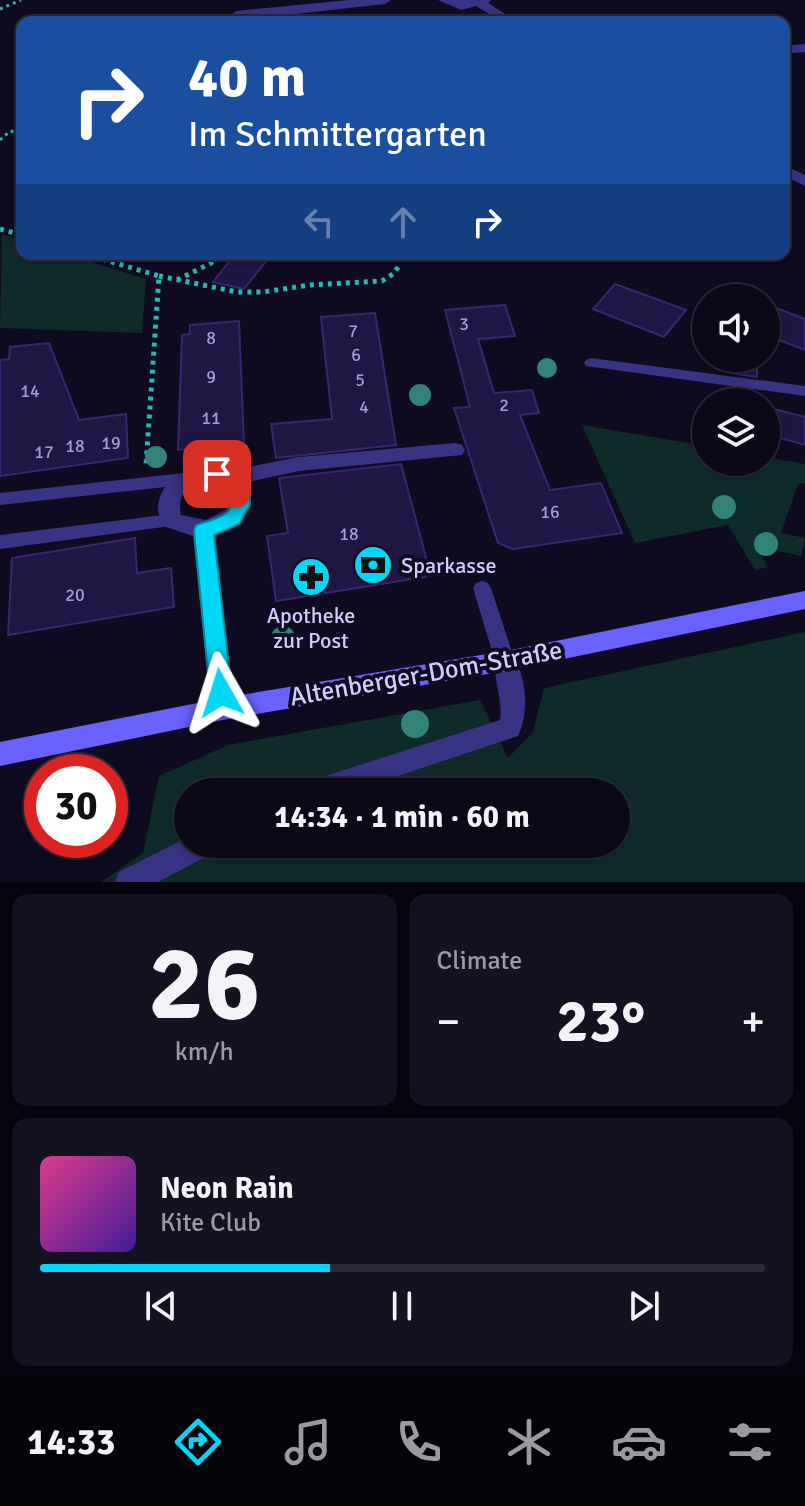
<!DOCTYPE html>
<meta charset="utf-8">
<style>
:root{--surface:#0b0818;--page:#141121;--text:#f1f3f6;--muted:#9a9aa2;--line:#2b2937;--accent:#00d8f6}
body{margin:0;font-family:Signika,sans-serif;background:var(--page);color:var(--text);height:100vh;display:flex;flex-direction:column;font-size:30px;white-space:nowrap}
*{box-sizing:border-box;margin:0}
p{font-size:26px;color:var(--muted)}
.icon{flex:none;width:44px;height:44px;fill:none;stroke:currentColor;stroke-width:2;stroke-linecap:round;stroke-linejoin:round}
.map{position:relative;height:882px;overflow:hidden}
.sheet{display:flex;flex-direction:column;gap:12px;padding:12px;background:#06040d;flex:1}
.sheet>*{flex:none}
.banner{position:absolute;left:16px;top:16px;width:774px;height:244px;border-radius:16px;box-shadow:0 4px 12px #0003,0 0 0 2px var(--line);background:#1a4fa0;color:#fff;overflow:hidden}
.controls{position:absolute;left:692px;top:284px;display:grid;gap:16px}
.controls a{display:grid;place-items:center;width:88px;height:88px;border-radius:50%;background:var(--surface);box-shadow:0 4px 12px #0003,0 0 0 2px var(--line);font-size:40px}
.speed{position:absolute;left:24px;top:754px;display:flex;gap:16px;font-size:40px;font-weight:700;text-align:center}
.speed>*{display:grid;place-content:center;width:104px;height:104px;border-radius:50%;background:var(--surface);box-shadow:0 4px 12px #0003,0 0 0 2px var(--line);line-height:1}
.speed .limit{border:12px solid #d22;background:#fff;color:#111}
.pin{position:absolute;display:grid;place-items:center;width:68px;height:68px;color:#fff;margin:-34px;border-radius:16px;box-shadow:0 4px 12px #0006}
.me{position:absolute;width:88px;margin:-44px;rotate:354deg;stroke-linejoin:round;filter:drop-shadow(0 0 6px #0008)}
.turn{display:flex;align-items:center;gap:28px;height:168px;padding:0 40px;font-size:36px}
.turn .icon{width:104px;height:104px;stroke-width:2.5}
.turn b{display:block;font-size:56px;line-height:68px}
.lanes{display:flex;align-items:center;height:76px;padding:0 40px;background:#0003;justify-content:center;gap:40px;direction:ltr}
.lanes .off{opacity:.35}
.big{font-size:60px;font-weight:700;line-height:1.1}
.sheet .tile{flex:1;display:flex;flex-direction:column;justify-content:center;gap:12px;min-width:0;padding:0 28px;border-radius:16px;background:var(--page)}
.sheet .dial{align-items:center;gap:0}
.dial b{font-size:104px;line-height:1}
.song{display:flex;align-items:center;gap:24px}
.cover{width:96px;height:96px;border-radius:12px;background:linear-gradient(135deg,hsl(330 70% 55%),hsl(260 70% 35%))}
.played{height:8px;border-radius:4px;background:linear-gradient(90deg,var(--accent) 40%,var(--line) 40%)}
.keys{display:flex;justify-content:space-around;direction:ltr}
.heat{display:flex;justify-content:space-between;align-items:center;font-size:44px;direction:ltr}
.sheet .tiles{flex:1;display:grid;gap:12px;grid-template-columns:1fr 1fr}
.tile:last-child{grid-column:span 2}
.trip{position:absolute;left:174px;top:778px;width:456px;height:80px;border-radius:40px;background:var(--surface);box-shadow:0 4px 12px #0003,0 0 0 2px var(--line);font-weight:700;line-height:80px;text-align:center}
.dock{display:flex;height:128px;justify-content:space-around;align-items:center;background:#04030a;color:var(--muted)}
.dock .icon{width:56px;height:56px}
.dock .selected{color:var(--accent)}
.dock b{font-size:36px;color:var(--text)}
.map>svg:first-child{display:block}
.green{fill:#0e2b2a;fill-rule:evenodd}
.building{fill:#201643;stroke:#372770;stroke-width:2}
.lines{fill:none;stroke-linecap:round;stroke-linejoin:round}
.path-far1{stroke:#26b8b2;stroke-width:3;stroke-dasharray:3 4;stroke-linecap:butt}
.path{stroke:#26b8b2;stroke-width:5;stroke-dasharray:4 5;stroke-linecap:butt}
.lane{fill:#383383;fill-rule:evenodd}
.street{fill:#383383;fill-rule:evenodd}
.secondary{fill:#6962ff;fill-rule:evenodd}
.tree{fill:#32837a}
.route{fill:#00d8f6;stroke:#008ca0;stroke-width:2}
.labels{text-anchor:middle;dominant-baseline:central;stroke-width:8;stroke-linejoin:round;paint-order:stroke}
.number-label{font-size:18px;fill:#a69ed0}
.poi-label{font-size:22px;fill:#d2cbff;stroke:#0f0b20;text-anchor:start}
.near-street-label{font-size:26px;fill:#d2cbff;stroke:#0f0b20}
</style>
<div class="map">
<svg width="805" height="882" viewBox="0 0 805 882">
<rect width="100%" height="100%" fill="#0f0b20"/>
<path class="green" d="M2,234L22,240V254H66L146,279L142,333L0,328Z
M582,425L706,446V462H766V457L805,464V483L798,484L781,533L805,538L801,556L768,549L760,554L768,567L755,570L728,525L635,543Z
M805,632V882H101L143,853L159,776L228,745L480,700L508,758L533,732L544,688ZM188,792H616V844H188Z"/>
<path class="building" d="M235,254H272L244,289L213,282Z
M615,284L686,310L664,337L593,309Z
M766,304L805,319V350L766,335Z
M505,305L515,336L478,339L494,393L532,390L539,413L520,415L550,490L601,483L622,533L513,549L498,543L454,408L470,407L445,310Z
M375,313L396,445L276,458L271,424L332,419L321,317Z
M239,321L244,444L178,450L182,335L190,334V325Z
M49,343L79,420L126,414L128,458L0,476V360L9,359L10,347Z
M736,358H757V377L731,373Z
M727,388L757,393L758,402L724,399Z
M766,407L805,417V445L766,434Z
M401,464L431,576L276,601L267,536L288,533L279,478Z
M135,538L137,573L171,568L174,607L8,635L12,558Z"/>
<g class="lines">
<path class="path-far1" d="M0,9L21,0
M0,140L10,131L22,133"/>
<path class="path" d="M0,229L22,235
M85,254L159,276L146,465
M159,276L237,292H263L310,285L382,281L393,274L401,263
M177,280L211,263L219,254"/>
<path class="lane" d="M591,358L805,386V396L586,366L584,363L586,360Z
M184,473L190,475L192,479L190,483L184,485L0,505V493Z
M171,514L177,515L180,520L177,525L171,526L0,549V535Z
M482,581L488,583L491,588L515,661L512,667L505,669L498,667L495,661L473,588L476,583Z"/>
<path class="street" d="M349,0H391L385,4L222,22L236,11Z
M438,0H491L488,3L518,22H503L476,6L461,10Z
M805,44V52L784,54V46Z
M784,165L805,175V186L784,176Z
M455,443L462,445L465,450L462,455L299,471L244,483L251,493C250,517 235,528 214,534L235,709L232,717L223,720L214,717L211,709L193,536L163,526C142,486 194,456 228,471L299,457ZM214,482L230,494L225,510L206,520L181,515C176,490 192,483 214,482Z
M505,651L513,654C526,680 530,709 518,736L350,792H300L304,783L313,780L500,720C504,699 489,668 497,654Z
M188,837V844H217L213,853L158,882H115L119,872Z"/>
<path class="secondary" d="M805,591V609L505,671L223,720L0,766V742L223,698L505,651Z"/>
</g>
<g class="tree">
<circle cx="547" cy="368" r="10"/>
<circle cx="420" cy="395" r="11"/>
<circle cx="156" cy="457" r="11"/>
<circle cx="724" cy="507" r="12"/>
<circle cx="766" cy="544" r="12"/>
<circle cx="283" cy="638" r="12"/>
<circle cx="415" cy="724" r="14"/>
</g>
<path class="route" d="M217,467L236,473L250,491V505L239,524L214,535L232,693L229,700L221,703L213,700L210,693L194,531L196,525C205,522 220,519 227,512C241,497 224,483 210,479L208,474Z"/>
<defs>
<symbol id="bank-disc" viewBox="-11 -11 22 22"><circle r="9.5" fill="#00d8f6" stroke="#0f0b20"/><path d="M-6-4H6V4H-6ZM0-2.3a2.3 2.3 0 1 0 0 4.6a2.3 2.3 0 1 0 0-4.6Z" fill="#111"/></symbol>
<symbol id="pharmacy-disc" viewBox="-11 -11 22 22"><circle r="9.5" fill="#00d8f6" stroke="#0f0b20"/><path d="M-2-6h4v4h4v4h-4v4h-4v-4h-4v-4h4Z" fill="#111"/></symbol>
</defs>
<g fill-rule="evenodd">
<use href="#bank-disc" x="351" y="543" width="44" height="44"/>
<use href="#pharmacy-disc" x="289" y="555" width="44" height="44"/>
</g>
<g class="labels">
<g class="number-label">
<text x="464" y="324">3</text>
<text x="353" y="331">7</text>
<text x="211" y="338">8</text>
<text x="356" y="355">6</text>
<text x="211" y="377">9</text>
<text x="360" y="380">5</text>
<text x="30" y="391">14</text>
<text x="504" y="405">2</text>
<text x="364" y="407">4</text>
<text x="211" y="418">11</text>
<text x="111" y="443">19</text>
<text x="75" y="446">18</text>
<text x="44" y="452">17</text>
<text x="550" y="512">16</text>
<text x="349" y="534">18</text>
<text x="75" y="595">20</text>
</g>
<g class="poi-label">
<text x="401" y="565">Sparkasse</text>
<text x="311" y="615" text-anchor="middle">Apotheke<tspan x="311" dy="25">zur Post</tspan></text>
</g>
<g class="near-street-label">
<text transform="translate(426 674) rotate(-10)">Altenberger-Dom-Straße</text>
</g>
</g>
</svg>
<div class="controls">
<a><svg class="icon" aria-label="sound" viewBox="0 0 24 24"><path d="M4 9h4l5-4v14l-5-4H4zM17 9q2 3 0 6"/></svg></a>
<a><svg class="icon" aria-label="layers" viewBox="0 0 24 24"><path d="M12 4l9 5-9 5-9-5zM3 14l9 5 9-5"/></svg></a>
</div>
<div class="speed"><div class="limit">30</div></div>
<div class="pin" style="left:217px;top:474px;background:#d93025"><svg class="icon" aria-label="arrive" viewBox="0 0 24 24"><path d="M6 21V4h12l-3 4 3 4H6"/></svg></div>
<svg class="me" style="left:221px;top:693px" viewBox="-20 -20 40 40"><path d="M0-17L14 15 0 8-14 15z" fill="#00d8f6" stroke="#fff" stroke-width="4"/></svg>
<div class="trip">14:34 · 1 min · 60 m</div>
<div class="banner">
<div class="turn"><svg class="icon" aria-label="right" viewBox="0 0 24 24"><path d="M7 20v-9h11M14 6l5 5-5 5"/></svg><div><b>40 m</b>Im Schmittergarten</div></div>
<div class="lanes"><svg class="icon off" aria-label="left" viewBox="0 0 24 24"><path d="M17 20v-9H6M10 6l-5 5 5 5"/></svg><svg class="icon off" aria-label="ahead" viewBox="0 0 24 24"><path d="M12 20V5M6 11l6-6 6 6"/></svg><svg class="icon" aria-label="right" viewBox="0 0 24 24"><path d="M7 20v-9h11M14 6l5 5-5 5"/></svg></div>
</div>
</div>
<section class="sheet">
<div class="tiles">
<div class="tile dial"><b>26</b><p>km/h</p></div>
<div class="tile"><p>Climate</p>
<div class="heat"><a>−</a><b class="big">23°</b><a>+</a></div>
</div>
<div class="tile">
<div class="song"><i class="cover"></i><div><b>Neon Rain</b><p>Kite Club</p></div></div>
<div class="played"></div>
<div class="keys"><svg class="icon" aria-label="previous" viewBox="0 0 24 24"><path d="M18 5L8 12l10 7zM5 5v14"/></svg><svg class="icon" aria-label="pause" viewBox="0 0 24 24"><path d="M8 5v14M16 5v14"/></svg><svg class="icon" aria-label="next" viewBox="0 0 24 24"><path d="M6 5l10 7-10 7zM19 5v14"/></svg></div>
</div>
</div>
</section>
<nav class="dock">
<b>14:33</b>
<svg class="icon selected" aria-label="directions" viewBox="0 0 24 24"><path d="M12 3l9 9-9 9-9-9zM9 14v-3h6M13 9l2 2-2 2"/></svg>
<svg class="icon" aria-label="music" viewBox="0 0 24 24"><path d="M9 18V5l10-2v13"/><circle cx="6" cy="18" r="3"/><circle cx="16" cy="16" r="3"/></svg>
<svg class="icon" aria-label="phone" viewBox="0 0 24 24"><path d="M5 4h4l2 5-3 2q2 4 5 5l2-3 5 2v4C11 20 4 13 5 4z"/></svg>
<svg class="icon" aria-label="climate" viewBox="0 0 24 24"><path d="M12 3v18M4 7l16 10M4 17L20 7"/></svg>
<svg class="icon" aria-label="car" viewBox="0 0 24 24"><path d="M5 17H2v-5l4-1 3-4h7l3 4 3 1v5h-3M9 17h6M6 11h13"/><circle cx="7" cy="17" r="2"/><circle cx="17" cy="17" r="2"/></svg>
<svg class="icon" aria-label="filters" viewBox="0 0 24 24"><path d="M4 7h16M4 17h16"/><circle cx="9" cy="7" r="2"/><circle cx="15" cy="17" r="2"/></svg>
</nav>
